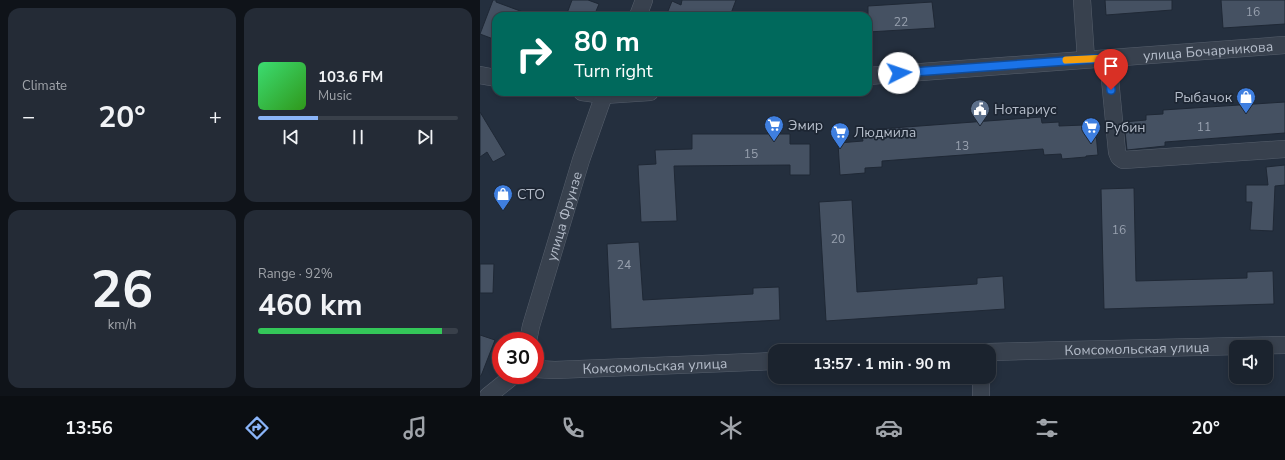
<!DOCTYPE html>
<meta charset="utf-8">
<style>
:root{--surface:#1b232e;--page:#242b36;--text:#f1f3f6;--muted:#a0a4aa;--line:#39404a;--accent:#8ab4f8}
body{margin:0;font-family:"Nunito Sans",sans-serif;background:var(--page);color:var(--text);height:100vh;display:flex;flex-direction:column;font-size:15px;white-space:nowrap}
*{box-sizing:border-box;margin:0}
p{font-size:13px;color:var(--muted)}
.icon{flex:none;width:22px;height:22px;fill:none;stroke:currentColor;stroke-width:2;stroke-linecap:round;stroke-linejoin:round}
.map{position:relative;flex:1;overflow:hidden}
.panel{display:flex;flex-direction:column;gap:8px;padding:8px;background:#0f1319;width:480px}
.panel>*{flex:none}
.banner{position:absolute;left:12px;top:12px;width:380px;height:84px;border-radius:12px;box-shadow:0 2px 6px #0003,0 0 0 1px var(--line);background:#00695c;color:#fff;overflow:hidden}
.tools{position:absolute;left:749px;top:340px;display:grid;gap:8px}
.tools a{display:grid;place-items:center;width:44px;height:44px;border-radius:8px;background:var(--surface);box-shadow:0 2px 6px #0003,0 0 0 1px var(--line);font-size:20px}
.speed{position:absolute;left:12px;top:332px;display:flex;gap:8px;font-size:20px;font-weight:700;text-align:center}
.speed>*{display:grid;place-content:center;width:52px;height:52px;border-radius:50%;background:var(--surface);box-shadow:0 2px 6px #0003,0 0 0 1px var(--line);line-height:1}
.speed .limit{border:6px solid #d22;background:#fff;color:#111}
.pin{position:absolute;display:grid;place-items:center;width:34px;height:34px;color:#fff;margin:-41px -17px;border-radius:50% 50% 50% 0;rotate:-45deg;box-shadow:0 0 4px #0007}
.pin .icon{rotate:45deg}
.me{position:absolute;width:44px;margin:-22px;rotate:86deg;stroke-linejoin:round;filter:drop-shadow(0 0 3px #0008)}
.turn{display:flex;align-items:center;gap:14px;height:84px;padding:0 16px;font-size:18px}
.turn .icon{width:52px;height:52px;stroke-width:2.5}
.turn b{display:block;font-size:28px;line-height:34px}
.big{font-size:30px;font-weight:700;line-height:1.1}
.panel .card{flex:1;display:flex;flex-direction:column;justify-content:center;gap:6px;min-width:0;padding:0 14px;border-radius:12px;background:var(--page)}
.panel .dial{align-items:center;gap:0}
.dial b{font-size:52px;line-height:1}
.song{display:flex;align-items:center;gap:12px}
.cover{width:48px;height:48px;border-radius:6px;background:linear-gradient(135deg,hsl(140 70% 55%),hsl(110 70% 35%))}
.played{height:4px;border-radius:2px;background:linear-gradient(90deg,var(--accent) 30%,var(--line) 30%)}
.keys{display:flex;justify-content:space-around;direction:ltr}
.heat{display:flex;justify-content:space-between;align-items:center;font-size:22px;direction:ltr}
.charge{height:6px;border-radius:3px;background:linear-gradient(90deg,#34c759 92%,var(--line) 0)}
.panel .tiles{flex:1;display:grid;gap:8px;grid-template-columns:repeat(2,1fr)}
.trip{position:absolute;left:288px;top:344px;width:228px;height:40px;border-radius:12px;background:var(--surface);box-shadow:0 2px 6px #0003,0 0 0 1px var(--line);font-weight:700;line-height:40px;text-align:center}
.menu{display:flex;height:64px;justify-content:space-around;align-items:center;background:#0b0e12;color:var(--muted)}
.menu .icon{width:28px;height:28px}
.menu .selected{color:var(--accent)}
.menu b{font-size:18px;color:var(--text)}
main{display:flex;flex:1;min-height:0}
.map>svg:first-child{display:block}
.building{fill:#455162;stroke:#1f2835}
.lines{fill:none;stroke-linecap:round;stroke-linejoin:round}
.minor-casing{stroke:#565f6c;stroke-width:18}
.minor{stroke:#38414e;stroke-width:17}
.route-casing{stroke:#114b97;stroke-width:10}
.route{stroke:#1a73e8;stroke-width:7}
.slow{stroke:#f59e0b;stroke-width:7}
.labels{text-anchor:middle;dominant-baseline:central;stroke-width:3.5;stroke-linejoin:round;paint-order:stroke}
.number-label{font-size:12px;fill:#98a1af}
.street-label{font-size:14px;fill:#b4bcc9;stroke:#1d2633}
.poi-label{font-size:14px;fill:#b4bcc9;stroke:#1d2633;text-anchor:start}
</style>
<main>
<section class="panel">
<div class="tiles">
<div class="card"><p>Climate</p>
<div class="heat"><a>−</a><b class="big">20°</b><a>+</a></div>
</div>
<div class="card">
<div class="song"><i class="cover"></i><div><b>103.6 FM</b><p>Music</p></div></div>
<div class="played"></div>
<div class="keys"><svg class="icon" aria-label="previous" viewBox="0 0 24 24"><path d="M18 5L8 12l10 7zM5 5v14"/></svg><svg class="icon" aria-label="pause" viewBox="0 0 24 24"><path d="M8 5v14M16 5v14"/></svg><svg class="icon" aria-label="next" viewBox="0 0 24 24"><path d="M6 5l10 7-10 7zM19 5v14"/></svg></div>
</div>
<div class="card dial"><b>26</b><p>km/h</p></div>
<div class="card"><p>Range · 92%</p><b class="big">460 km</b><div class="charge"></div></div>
</div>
</section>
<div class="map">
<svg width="805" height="396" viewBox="0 0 805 396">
<rect width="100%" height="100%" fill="#242f3e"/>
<path class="building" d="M13,0H16V2L51,15L50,16H16V40L0,34Z
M92,0H108L119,4L114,16H86Z
M202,0H256L250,16H186L192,1L201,5Z
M625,0H692V10L626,15Z
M741,0H805V24L743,28Z
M452,2L455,28L388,32V6Z
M805,102V133L685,142V146L647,150L644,122L666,120V115L683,114V110Z
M0,112L26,155L13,162L7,152L0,157Z
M561,117L562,123L579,122V126L604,125L605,134L616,133L618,155L606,156V157L582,159L581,154L564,155L563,149L402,161V167L385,168V173L360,175L358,143L383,141L382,136L400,135L399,129Z
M212,134H310V144H330V175H310V165L194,166L197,221L161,222L158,165L176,164L175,150L212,149Z
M805,165V185L795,186L793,231L770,230L772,202H766V185H788L786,167Z
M654,188L656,281L767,278V272L793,271L794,304L624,309L621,189Z
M372,200L377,292L497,284V278L523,276L525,309L346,321L339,202Z
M159,242L163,300L273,294V288L299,287L300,320L131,329L127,244Z
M0,264H14L13,293H0Z
M0,335L15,340L1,376H0Z"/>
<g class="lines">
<defs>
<g id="minor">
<path d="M602,0L606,59"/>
<path d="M158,16L164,0"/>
<path d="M628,58L637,152L639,157L643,160L805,149"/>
<path d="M0,75L16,78"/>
<path id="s1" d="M388,76L805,45"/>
<path d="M102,92L124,95L170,92"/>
<path id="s2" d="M48,341L51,326L101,160L125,92"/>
<path id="s3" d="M509,352L805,345"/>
<path id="s4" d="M55,369L75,370L295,361"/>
<path d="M8,396L34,375"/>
<path d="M501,396V377"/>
</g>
</defs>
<use href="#minor" class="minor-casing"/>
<use href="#minor" class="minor"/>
</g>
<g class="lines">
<defs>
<path id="route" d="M419,73L628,58L631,90"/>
</defs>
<use href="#route" class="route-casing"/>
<use href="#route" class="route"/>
<path class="slow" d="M586,60L628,58L629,64"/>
</g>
<defs>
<symbol id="shop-pin" viewBox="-11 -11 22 30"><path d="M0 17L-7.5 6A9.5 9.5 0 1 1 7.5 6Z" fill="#3f7fe0" stroke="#1d2633"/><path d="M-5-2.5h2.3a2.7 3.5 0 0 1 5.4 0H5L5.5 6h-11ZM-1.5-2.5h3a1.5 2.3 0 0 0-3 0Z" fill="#fff"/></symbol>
<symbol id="civic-pin" viewBox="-11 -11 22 30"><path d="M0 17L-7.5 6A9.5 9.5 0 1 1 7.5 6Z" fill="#5c6f8a" stroke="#1d2633"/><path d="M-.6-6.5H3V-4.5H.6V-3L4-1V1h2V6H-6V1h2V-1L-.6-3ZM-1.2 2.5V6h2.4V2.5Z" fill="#fff"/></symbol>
<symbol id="supermarket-pin" viewBox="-11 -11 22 30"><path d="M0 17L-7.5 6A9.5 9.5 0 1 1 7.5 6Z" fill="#3f7fe0" stroke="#1d2633"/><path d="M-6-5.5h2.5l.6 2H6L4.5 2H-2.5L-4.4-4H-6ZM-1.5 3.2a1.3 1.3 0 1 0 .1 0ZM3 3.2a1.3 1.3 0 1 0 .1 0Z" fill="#fff"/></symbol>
</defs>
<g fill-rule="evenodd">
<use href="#shop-pin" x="755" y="86" width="22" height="30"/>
<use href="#civic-pin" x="489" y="98" width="22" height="30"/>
<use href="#supermarket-pin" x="283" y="114" width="22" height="30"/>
<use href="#supermarket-pin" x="600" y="116" width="22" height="30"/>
<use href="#supermarket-pin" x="349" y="121" width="22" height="30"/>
<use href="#shop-pin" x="12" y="183" width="22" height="30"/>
</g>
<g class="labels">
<g class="number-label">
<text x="773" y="12">16</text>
<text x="421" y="22">22</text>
<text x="724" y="127">11</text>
<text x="482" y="146">13</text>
<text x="271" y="154">15</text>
<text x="639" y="230">16</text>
<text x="358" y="239">20</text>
<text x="144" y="265">24</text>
</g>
<g class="street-label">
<text stroke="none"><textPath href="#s1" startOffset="341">улица Бочарникова</textPath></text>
<text stroke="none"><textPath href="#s2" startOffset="130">улица Фрунзе</textPath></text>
<text stroke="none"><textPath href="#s3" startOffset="148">Комсомольская улица</textPath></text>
<text stroke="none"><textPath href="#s4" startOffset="120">Комсомольская улица</textPath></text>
</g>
<g class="poi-label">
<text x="752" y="97" text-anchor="end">Рыбачок</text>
<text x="514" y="109">Нотариус</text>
<text x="308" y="125">Эмир</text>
<text x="625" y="127">Рубин</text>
<text x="374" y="132">Людмила</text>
<text x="37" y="194">СТО</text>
</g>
</g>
</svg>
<div class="tools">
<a><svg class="icon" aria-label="sound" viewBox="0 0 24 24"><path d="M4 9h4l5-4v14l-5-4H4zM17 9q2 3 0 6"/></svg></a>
</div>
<div class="speed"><div class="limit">30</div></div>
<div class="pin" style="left:631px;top:90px;background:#d93025"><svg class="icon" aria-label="arrive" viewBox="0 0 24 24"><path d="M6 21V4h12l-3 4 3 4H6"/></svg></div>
<svg class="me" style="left:419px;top:73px" viewBox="-20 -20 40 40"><circle r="19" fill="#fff"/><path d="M0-13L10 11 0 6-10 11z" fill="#1a73e8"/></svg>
<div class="trip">13:57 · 1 min · 90 m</div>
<div class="banner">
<div class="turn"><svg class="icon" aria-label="right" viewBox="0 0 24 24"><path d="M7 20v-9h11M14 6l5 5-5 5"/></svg><div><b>80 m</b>Turn right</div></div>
</div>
</div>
</main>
<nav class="menu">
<b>13:56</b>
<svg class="icon selected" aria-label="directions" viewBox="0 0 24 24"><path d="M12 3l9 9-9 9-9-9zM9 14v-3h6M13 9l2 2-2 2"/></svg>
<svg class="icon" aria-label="music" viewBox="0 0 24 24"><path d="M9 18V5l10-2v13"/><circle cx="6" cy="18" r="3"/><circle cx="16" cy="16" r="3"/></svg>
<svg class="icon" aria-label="phone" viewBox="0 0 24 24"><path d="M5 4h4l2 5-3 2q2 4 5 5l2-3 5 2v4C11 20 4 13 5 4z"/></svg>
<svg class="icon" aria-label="climate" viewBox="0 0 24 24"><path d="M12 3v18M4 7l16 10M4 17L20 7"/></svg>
<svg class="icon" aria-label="car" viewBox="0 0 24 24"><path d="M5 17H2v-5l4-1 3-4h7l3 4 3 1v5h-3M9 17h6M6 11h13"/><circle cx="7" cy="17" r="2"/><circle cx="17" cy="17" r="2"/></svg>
<svg class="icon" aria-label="filters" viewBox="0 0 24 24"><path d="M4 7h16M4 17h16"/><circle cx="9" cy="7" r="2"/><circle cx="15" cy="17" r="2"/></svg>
<b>20°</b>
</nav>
